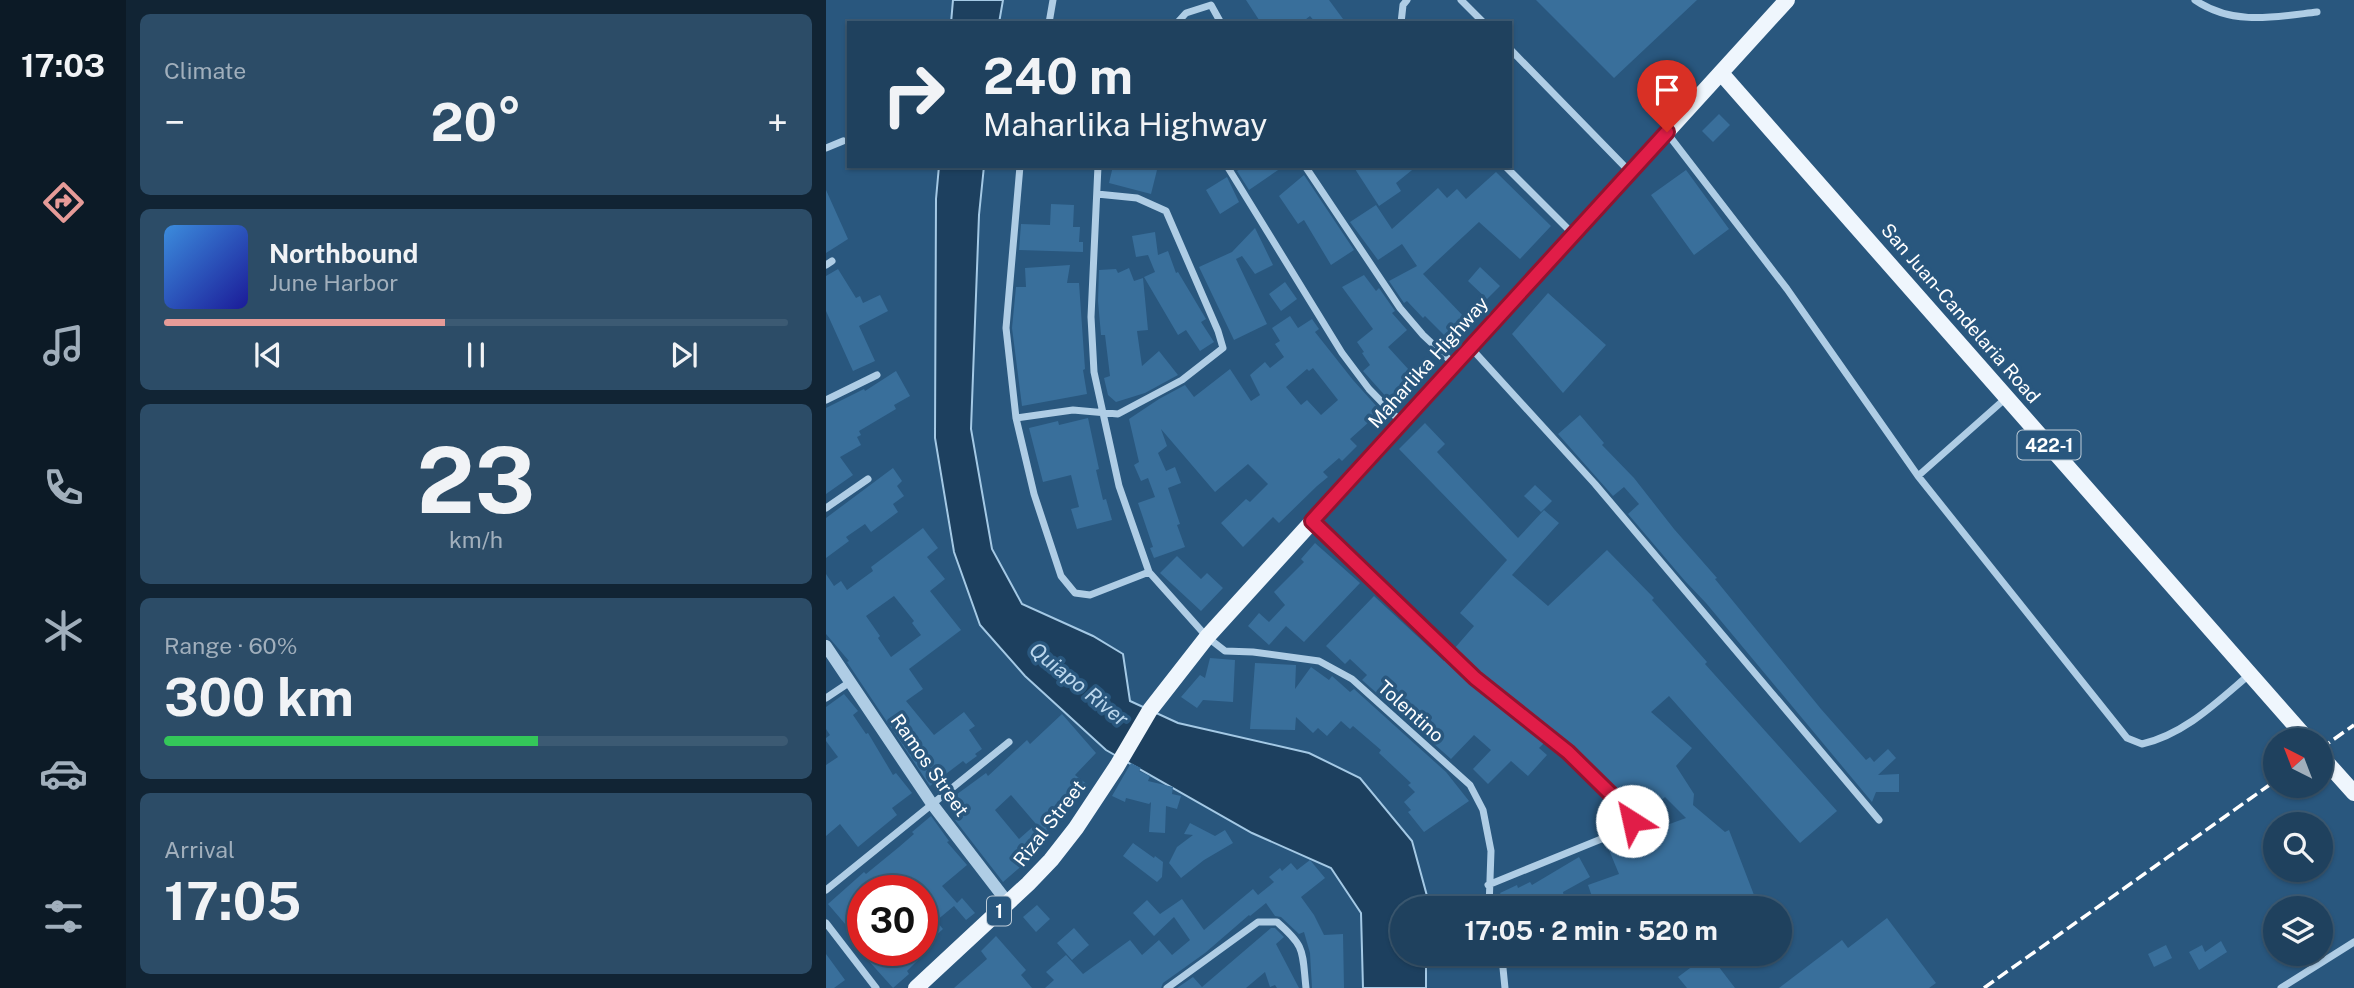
<!DOCTYPE html>
<meta charset="utf-8">
<style>
:root{--surface:#1f415e;--page:#2c4c67;--text:#f1f3f6;--muted:#a1afbc;--line:#3c5a73;--accent:#e69b98}
body{margin:0;font-family:"Public Sans",sans-serif;background:var(--page);color:var(--text);height:100vh;display:flex;flex-direction:column;font-size:26px;white-space:nowrap}
*{box-sizing:border-box;margin:0}
p{font-size:23px;color:var(--muted)}
.icon{flex:none;width:38px;height:38px;fill:none;stroke:currentColor;stroke-width:2;stroke-linecap:round;stroke-linejoin:round}
.map{position:relative;flex:1;overflow:hidden}
.side{display:flex;flex-direction:column;gap:14px;padding:14px;background:#112434;width:700px}
.side>*{flex:none}
.guide{position:absolute;left:21px;top:21px;width:665px;height:147px;border-radius:0px;box-shadow:0 2px 5px #0004,0 0 0 2px var(--line);background:#1f415e;color:var(--text);overflow:hidden}
.needle{width:46px;rotate:318deg}
.controls{position:absolute;left:1437px;top:728px;display:grid;gap:14px}
.controls a{display:grid;place-items:center;width:70px;height:70px;border-radius:50%;background:var(--surface);box-shadow:0 2px 5px #0004,0 0 0 2px var(--line);font-size:35px}
.speed{position:absolute;left:21px;top:875px;display:flex;gap:14px;font-size:35px;font-weight:700;text-align:center}
.speed>*{display:grid;place-content:center;width:91px;height:91px;border-radius:50%;background:var(--surface);box-shadow:0 2px 5px #0004,0 0 0 2px var(--line);line-height:1}
.speed .limit{border:10px solid #d22;background:#fff;color:#111}
.pin{position:absolute;display:grid;place-items:center;width:60px;height:60px;color:#fff;margin:-72px -30px;border-radius:50% 50% 50% 0;rotate:-45deg;box-shadow:0 0 7px #0007}
.pin .icon{rotate:45deg}
.me{position:absolute;width:77px;margin:-38px;rotate:325deg;stroke-linejoin:round;filter:drop-shadow(0 0 5px #0008)}
.turn{display:flex;align-items:center;gap:24px;height:147px;padding:0 21px;font-size:32px}
.turn .icon{width:91px;height:91px;stroke-width:2.5}
.turn b{display:block;font-size:49px;line-height:60px}
.big{font-size:52px;font-weight:700;line-height:1.1}
.side .tile{flex:1;display:flex;flex-direction:column;justify-content:center;gap:10px;min-width:0;padding:0 24px;border-radius:10px;background:var(--page)}
.side .dial{align-items:center;gap:0}
.dial b{font-size:91px;line-height:1}
.song{display:flex;align-items:center;gap:21px}
.cover{width:84px;height:84px;border-radius:10px;background:linear-gradient(135deg,hsl(210 70% 55%),hsl(240 70% 35%))}
.played{height:7px;border-radius:4px;background:linear-gradient(90deg,var(--accent) 45%,var(--line) 45%)}
.keys{display:flex;justify-content:space-around;direction:ltr}
.heat{display:flex;justify-content:space-between;align-items:center;font-size:38px;direction:ltr}
.charge{height:10px;border-radius:5px;background:linear-gradient(90deg,#34c759 60%,var(--line) 0)}
.trip{position:absolute;left:564px;top:896px;width:402px;height:70px;border-radius:35px;background:var(--surface);box-shadow:0 2px 5px #0004,0 0 0 2px var(--line);font-weight:700;line-height:70px;text-align:center}
main{display:flex;flex:1;min-height:0}
.tab-bar{display:flex;flex-direction:column;width:126px;justify-content:space-around;align-items:center;background:#0c1a26;color:var(--muted)}
.tab-bar .icon{width:49px;height:49px}
.tab-bar .on{color:var(--accent)}
.tab-bar b{font-size:32px;color:var(--text)}
.map>svg:first-child{display:block}
.water{fill:#1d405f;stroke:#a4c9e5;stroke-width:2}
.building{fill:#396f9b;fill-rule:evenodd}
.lines{fill:none;stroke-linecap:round;stroke-linejoin:round}
.minor{stroke:#afcde5;stroke-width:7}
.tertiary{stroke:#afcde5;stroke-width:12}
.primary{stroke:#eff6fd;stroke-width:16}
.rail{stroke:#fff;stroke-width:3.5;stroke-dasharray:12 5;stroke-linecap:butt}
.route-casing{stroke:#92132f;stroke-width:18}
.route{stroke:#e11d48;stroke-width:12}
.labels{text-anchor:middle;dominant-baseline:central;stroke-width:7;stroke-linejoin:round;paint-order:stroke}
.shield{fill:#29577e;stroke:#bfcdd8;stroke-width:2}
.shield-label{font-size:18px;font-weight:bold;fill:#fff}
.street-label{font-size:19px;fill:#fff;stroke:#29577e}
.water-label{font-size:21px;font-style:italic;fill:#bad6ec;stroke:#29577e}
</style>
<main>
<nav class="tab-bar">
<b>17:03</b>
<svg class="icon on" aria-label="directions" viewBox="0 0 24 24"><path d="M12 3l9 9-9 9-9-9zM9 14v-3h6M13 9l2 2-2 2"/></svg>
<svg class="icon" aria-label="music" viewBox="0 0 24 24"><path d="M9 18V5l10-2v13"/><circle cx="6" cy="18" r="3"/><circle cx="16" cy="16" r="3"/></svg>
<svg class="icon" aria-label="phone" viewBox="0 0 24 24"><path d="M5 4h4l2 5-3 2q2 4 5 5l2-3 5 2v4C11 20 4 13 5 4z"/></svg>
<svg class="icon" aria-label="climate" viewBox="0 0 24 24"><path d="M12 3v18M4 7l16 10M4 17L20 7"/></svg>
<svg class="icon" aria-label="car" viewBox="0 0 24 24"><path d="M5 17H2v-5l4-1 3-4h7l3 4 3 1v5h-3M9 17h6M6 11h13"/><circle cx="7" cy="17" r="2"/><circle cx="17" cy="17" r="2"/></svg>
<svg class="icon" aria-label="filters" viewBox="0 0 24 24"><path d="M4 7h16M4 17h16"/><circle cx="9" cy="7" r="2"/><circle cx="15" cy="17" r="2"/></svg>
</nav>
<section class="side">
<div class="tile"><p>Climate</p>
<div class="heat"><a>−</a><b class="big">20°</b><a>+</a></div>
</div>
<div class="tile">
<div class="song"><i class="cover"></i><div><b>Northbound</b><p>June Harbor</p></div></div>
<div class="played"></div>
<div class="keys"><svg class="icon" aria-label="previous" viewBox="0 0 24 24"><path d="M18 5L8 12l10 7zM5 5v14"/></svg><svg class="icon" aria-label="pause" viewBox="0 0 24 24"><path d="M8 5v14M16 5v14"/></svg><svg class="icon" aria-label="next" viewBox="0 0 24 24"><path d="M6 5l10 7-10 7zM19 5v14"/></svg></div>
</div>
<div class="tile dial"><b>23</b><p>km/h</p></div>
<div class="tile"><p>Range · 60%</p><b class="big">300 km</b><div class="charge"></div></div>
<div class="tile"><p>Arrival</p><b class="big">17:05</b></div>
</section>
<div class="map">
<svg width="1528" height="988" viewBox="0 0 1528 988">
<rect width="100%" height="100%" fill="#29577e"/>
<path class="water" d="M127,0H177L173,23H125Z
M113,166H158L153,215L145,429L166,549L196,604L267,636L297,654L304,701L352,723L483,753L534,778L586,841L601,896V908H576V954H600V988H537L535,913L505,868L426,833L280,750L199,676L154,625L128,552L109,438L110,199Z"/>
<path class="building" d="M420,0H503L520,23H490L484,16L475,23H435Z
M710,0H871L788,78Z
M893,114L904,125L887,142L876,131Z
M287,166H332L325,194L283,183Z
M419,166H458L423,190L411,171Z
M527,166H591L570,183L575,191L553,206Z
M860,170L903,229L868,255L825,195Z
M670,172L725,226L694,259L653,222L597,274L641,320L622,339L599,316L597,318L581,301L578,303L563,281L591,266L576,244L552,260L524,222L550,205L566,229L612,188L621,198L631,189L640,199Z
M478,175L528,250L505,265L478,220L472,224L453,196Z
M401,177L413,202L394,214L380,190Z
M0,190L22,239L0,253Z
M225,204L248,205L247,227H254L253,242H257V252L193,250L195,224L224,225Z
M429,228L447,265L429,274L416,256L410,259L441,324L408,340L373,267L406,252Z
M329,232L332,255L342,251L350,273L352,272L380,319L375,322L388,342L374,351L360,330L352,335L318,277L329,272L322,255L310,257L306,236Z
M244,265L241,283H253L259,369L257,370L261,394L196,406L186,328L190,287H200L199,268Z
M654,267L674,286L661,299L642,281Z
M303,268L308,281L317,278L322,330L311,331L316,366L333,351L352,375L319,393L290,402L282,395L278,378L284,376L279,335H275L272,301L273,270L290,269L292,273Z
M12,269L30,298L34,296L37,303L54,295L62,311L33,326L49,361L27,371L0,311V276Z
M538,275L550,291L553,288L569,311L566,313L581,330L562,347L594,382L581,394L576,388L563,400L537,371L544,365L536,353L538,352L531,342L547,329L516,287Z
M459,282L471,299L455,311L443,294Z
M722,293L780,345L737,393L686,334Z
M464,316L472,328L486,319L493,329L489,332L527,380L553,409L551,411L553,413L524,439L531,446L516,461L513,458L497,472L502,477L491,486L453,523L447,517L417,547L395,523L420,499L424,502L442,484L422,464L389,492L335,429L341,446L332,453L340,471L349,467L355,483L342,488L354,524L351,525L359,547L328,558L324,548L327,547L312,503L329,497L322,478L315,481L308,465L313,462L303,419L333,399L359,385L368,397L404,369L425,401L434,395L424,375L439,362L444,368L458,357L449,344L454,341L446,328ZM487,368L512,400L495,415L481,400L475,405L460,387L481,369L483,371Z
M70,371L84,396L68,405L70,409L33,431L35,435L31,437L35,445L14,457L27,475L0,494V408L38,389L39,391Z
M754,415L778,443L776,445L808,478L848,529L891,578L889,579L995,709L1040,760L1044,757L1048,762L1062,749L1070,758L1052,775L1073,774V792H1050L1046,802L880,603L859,581L802,514L813,504L798,487L787,496L732,434Z
M262,418L273,469L270,470L277,500L280,499L286,520L251,529L245,509L253,507L245,475L217,482L203,428L232,421L233,425Z
M599,423L619,444L611,452L692,538L718,510L733,523L686,575L722,606L781,550L828,598L826,600L881,662L879,664L1011,811L974,843L843,696L825,712L866,748L850,766L868,794L867,805L899,832L903,830L933,908H770L762,885L793,874L783,850L799,844L797,841L860,818L839,797L817,817L797,795L760,760L653,673L628,649L648,626L634,613L681,560L573,449Z
M67,468L76,481L71,486L78,496L67,504L72,512L45,532L39,524L20,537L23,541L0,558V518Z
M709,485L726,501L715,512L698,496Z
M97,528L112,548L101,557L119,579L104,591L135,630L83,669L97,689L80,701L108,735L138,712L149,726L143,730L156,749L149,754L151,756L140,764L137,761L104,786L21,662L23,661L0,634V574L8,586L15,581L21,590L47,571L45,567ZM68,596L88,621L86,623L95,635L65,657L52,638L54,636L40,616Z
M489,543L534,583L478,642L460,626L443,645L422,626L433,613L443,622L459,605L448,592L478,562L475,559Z
M351,556L375,579L381,573L397,588L375,611L334,573Z
M548,596L618,661L620,658L645,683L719,742L713,748L721,755L702,776L685,761L662,784L647,769L665,750L648,735L625,759L536,680L541,675L524,659L519,664L500,646Z
M384,658L409,660L407,702L377,700L371,708L355,697L374,675L379,678Z
M429,663L470,665L469,689L485,667L503,680L506,676L524,692L528,689L620,772L643,801L598,832L582,812L585,810L578,802L589,792L582,785L585,783L553,753L555,750L527,726L524,729L515,721L501,736L492,728L487,733L470,717L469,730L424,729Z
M18,694L32,711L27,715L40,734L42,733L67,775L70,773L86,793L66,808L71,815L32,847L14,824L0,836V765L12,757L0,741V738L4,735L0,729V707Z
M236,714L270,753L249,775L262,785L249,804L204,851L208,855L177,882L129,820L134,817L123,800L160,773L162,776L201,740L204,744ZM185,795L210,824L193,839L169,810Z
M305,763L315,768L313,771L324,776L322,781L347,787L346,794L355,796L351,809L340,806L339,833L323,832L325,802L323,804L300,798L299,802L286,796Z
M105,816L123,841L121,842L141,865L116,886L131,903L136,898L149,913L140,920L128,906L110,921L117,929L96,948V891H37V910L20,925L2,904L38,872L40,874L73,847L88,834L86,832Z
M364,823L389,836L399,830L407,843L378,860L355,878L343,863L351,847L367,835L358,834Z
M307,843L328,858L329,856L337,862L336,877L331,882L297,856Z
M753,857L764,877L737,892L740,908H716L715,899L696,908H682L674,893L691,885L692,888L704,882L706,885Z
M484,860L499,878L475,897L488,915L498,935L517,934L518,988H486L484,953L478,932L473,934L455,917L449,916L440,903L424,916L423,915L379,953L337,983L335,988H219L228,980L220,972L240,955L257,974L304,940L316,955L333,940L346,955L364,940L348,917L328,936L307,913L321,900L334,914L356,899L378,930L427,889L432,895L448,882L443,877L454,868L456,871L465,863L471,870Z
M211,905L224,919L210,932L197,917Z
M1061,918L1110,983L1103,988H953L1016,940L1022,948Z
M248,928L263,945L246,960L231,943Z
M445,928H449L458,937L450,944L473,988H451L449,985L444,987L439,972L420,988H351L367,977L376,987Z
M170,936L200,970L195,975L206,988H128L161,959L155,951Z
M1395,941L1401,952L1373,970L1363,952L1376,945L1379,952Z
M1340,945L1346,958L1328,967L1322,954Z
M33,950H102L81,971L83,974L67,988Z
M0,954L19,980L8,988H0Z
M883,954L909,988H861L852,977Z"/>
<g class="lines">
<path class="minor" d="M635,0L658,23
M1369,0C1407,26 1449,17 1491,12
M223,23L227,0
M351,23L360,13L385,5L395,23
M575,23L577,5L581,0
M684,49L804,172
M841,133L961,289L1092,476L1301,738L1316,744C1359,734 1391,702 1424,674
M0,148L17,141
M194,166L180,328L190,418L208,494L235,576L249,593L264,595L323,572
M272,166L265,317L268,372L293,486L323,572L381,637L399,651L427,652L493,661L526,679L644,785L657,810L665,851L663,908
M401,166L516,353L543,389L575,422
M479,166L574,308L597,335L629,365
M679,166L747,234
M0,265L6,261
M645,348L769,484L1053,820
M0,400L51,375
M190,418L247,410L292,414L356,380L397,348L392,331L340,211L311,198L271,194
M1092,476L1180,398
M0,508L42,479
M487,522L649,678L742,753L785,793L806,817L803,825L795,831L662,885
M0,698L24,682
M0,890L183,742
M0,923L50,988
M673,954L676,958L679,988
M676,958L693,954
M341,988L432,922H451C480,947 476,951 480,988
M1455,988L1528,942"/>
<path class="tertiary" d="M0,646L106,804L182,903"/>
<path class="primary" d="M895,73L1482,740
M1494,755L1528,793
M90,988L202,884L225,860L250,828L291,766L324,710L381,637L961,0"/>
<path class="rail" d="M1494,749L1528,725
M1158,988L1449,781"/>
</g>
<g class="lines">
<defs>
<path id="route" d="M806,821L805,814L742,752L649,678L486,521L841,132"/>
</defs>
<use href="#route" class="route-casing"/>
<use href="#route" class="route"/>
</g>
<g class="labels">
<g class="shield">
<rect x="1191.5" y="430.5" width="63" height="29" rx="5"/>
<rect x="161" y="896.5" width="24" height="29" rx="5"/>
</g>
<g class="shield-label">
<text x="1223" y="445">422-1</text>
<text x="173" y="911">1</text>
</g>
<g class="street-label">
<text transform="translate(1135 313) rotate(49)">San Juan-Candelaria Road</text>
<text transform="translate(602 362) rotate(-48)">Maharlika Highway</text>
<text transform="translate(585 711) rotate(42)">Tolentino</text>
<text transform="translate(104 765) rotate(55)">Ramos Street</text>
<text transform="translate(223 823) rotate(-52)">Rizal Street</text>
</g>
<g class="water-label">
<text transform="translate(253 684) rotate(39)">Quiapo River</text>
</g>
</g>
</svg>
<div class="controls">
<a><svg class="needle" viewBox="-14 -14 28 28"><path d="M0-13l5 13h-10z" fill="#e53935"/><path d="M0 13l5-13h-10z" fill="#a1afbc"/></svg></a>
<a><svg class="icon" aria-label="search" viewBox="0 0 24 24"><circle cx="10" cy="10" r="6"/><path d="M15 15l6 6"/></svg></a>
<a><svg class="icon" aria-label="layers" viewBox="0 0 24 24"><path d="M12 4l9 5-9 5-9-5zM3 14l9 5 9-5"/></svg></a>
</div>
<div class="speed"><div class="limit">30</div></div>
<div class="pin" style="left:841px;top:132px;background:#d93025"><svg class="icon" aria-label="arrive" viewBox="0 0 24 24"><path d="M6 21V4h12l-3 4 3 4H6"/></svg></div>
<svg class="me" style="left:806px;top:821px" viewBox="-20 -20 40 40"><circle r="19" fill="#fff"/><path d="M0-13L10 11 0 6-10 11z" fill="#e11d48"/></svg>
<div class="trip">17:05 · 2 min · 520 m</div>
<div class="guide">
<div class="turn"><svg class="icon" aria-label="right" viewBox="0 0 24 24"><path d="M7 20v-9h11M14 6l5 5-5 5"/></svg><div><b>240 m</b>Maharlika Highway</div></div>
</div>
</div>
</main>
